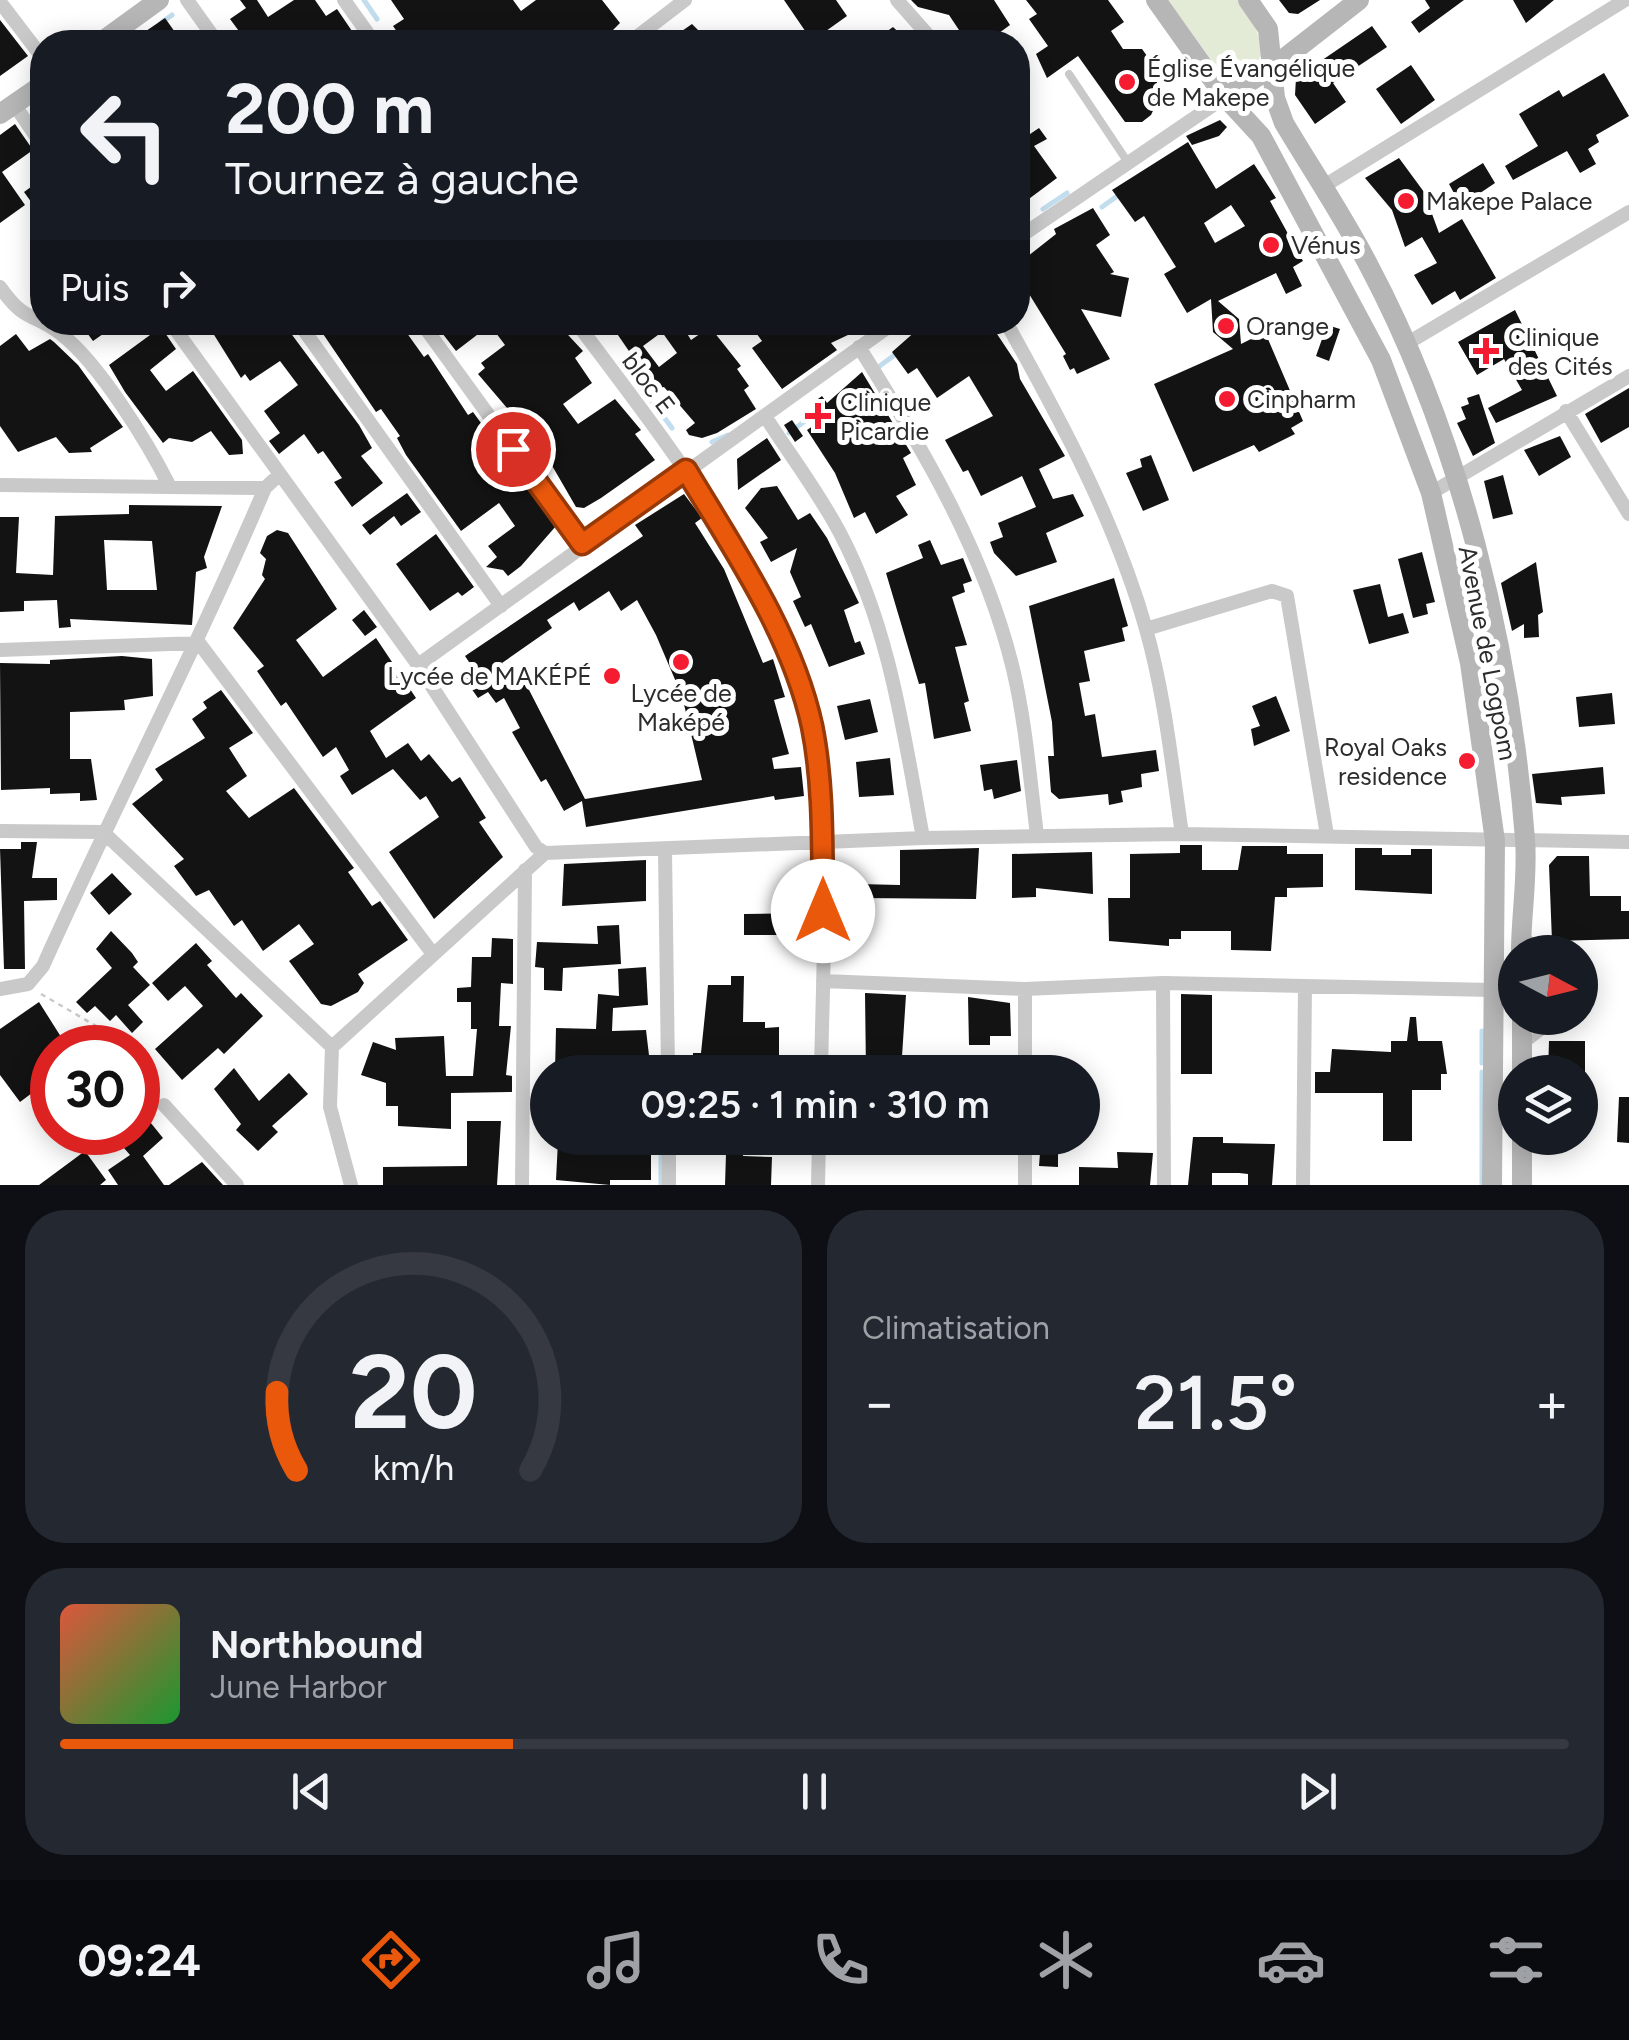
<!DOCTYPE html>
<html lang="fr">
<meta charset="utf-8">
<style>
:root{--surface:#171b24;--page:#242831;--text:#f1f3f6;--muted:#9ea1a6;--line:#363941;--accent:#ea580c}
body{margin:0;font-family:Figtree,sans-serif;background:var(--page);color:var(--text);height:100vh;display:flex;flex-direction:column;font-size:38px;white-space:nowrap}
*{box-sizing:border-box;margin:0}
p{font-size:32px;color:var(--muted)}
.icon{flex:none;width:55px;height:55px;fill:none;stroke:currentColor;stroke-width:2;stroke-linecap:round;stroke-linejoin:round}
.map{position:relative;height:1185px;overflow:hidden}
.side{display:flex;flex-direction:column;gap:25px;padding:25px;background:#0d0f14;flex:1}
.side>*{flex:none}
.hud{position:absolute;left:30px;top:30px;width:1000px;height:305px;border-radius:40px;box-shadow:0 5px 25px #0003;background:#171b24;color:var(--text);overflow:hidden}
.needle{width:65px;rotate:97deg}
.fabs{position:absolute;left:1498px;top:935px;display:grid;gap:20px}
.fabs a{display:grid;place-items:center;width:100px;height:100px;border-radius:50%;background:var(--surface);box-shadow:0 5px 25px #0003;font-size:50px}
.speed{position:absolute;left:30px;top:1025px;display:flex;gap:20px;font-size:50px;font-weight:700;text-align:center}
.speed>*{display:grid;place-content:center;width:130px;height:130px;border-radius:50%;background:var(--surface);box-shadow:0 5px 25px #0003;line-height:1}
.speed .limit{border:15px solid #d22;background:#fff;color:#111}
.pin{position:absolute;display:grid;place-items:center;width:85px;height:85px;color:#fff;margin:-42px;border:5px solid #fff;border-radius:50%;box-shadow:0 2px 10px #0007}
.me{position:absolute;width:110px;margin:-55px;rotate:0deg;stroke-linejoin:round;filter:drop-shadow(0 0 8px #0008)}
.turn{display:flex;align-items:center;gap:35px;height:210px;padding:0 30px;font-size:45px}
.turn .icon{width:130px;height:130px;stroke-width:2.5}
.turn b{display:block;font-size:70px;line-height:85px}
.then{display:flex;align-items:center;height:95px;padding:0 30px;background:#0003;gap:20px;font-size:38px}
.big{font-size:75px;font-weight:600;line-height:1.1}
.side .card{flex:1;display:flex;flex-direction:column;justify-content:center;gap:15px;min-width:0;padding:0 35px;border-radius:40px;background:var(--page)}
.side .dial{align-items:center;gap:0}
.dial svg{height:260px;overflow:visible;fill:none;stroke:var(--line);stroke-width:7;stroke-linecap:round;text-anchor:middle}
.dial text{fill:var(--text);stroke:none}
.song{display:flex;align-items:center;gap:30px}
.cover{width:120px;height:120px;border-radius:15px;background:linear-gradient(135deg,hsl(10 70% 55%),hsl(130 70% 35%))}
.played{height:10px;border-radius:5px;background:linear-gradient(90deg,var(--accent) 30%,var(--line) 30%)}
.keys{display:flex;justify-content:space-around;direction:ltr}
.heat{display:flex;justify-content:space-between;align-items:center;font-size:55px;direction:ltr}
.side .tiles{flex:1;display:grid;gap:25px;grid-template-columns:1fr 1fr}
.card:last-child{grid-column:span 2}
.trip{position:absolute;left:530px;top:1055px;width:570px;height:100px;border-radius:50px;background:var(--surface);box-shadow:0 5px 25px #0003;font-weight:600;line-height:100px;text-align:center}
.tabs{display:flex;height:160px;justify-content:space-around;align-items:center;background:#090b0e;color:var(--muted)}
.tabs .icon{width:70px;height:70px}
.tabs .selected{color:var(--accent)}
.tabs b{font-size:45px;color:var(--text)}
.map>svg:first-child{display:block}
.green{fill:#e3ebd7}
.lines{fill:none;stroke-linecap:round;stroke-linejoin:round}
.stream{stroke:#c1ddee;stroke-width:5}
.building{fill:#131313;fill-rule:evenodd}
.path{stroke:#c9c9c9;stroke-width:2.5;stroke-dasharray:5 5;stroke-linecap:butt}
.lane{stroke:#c9c9c9;stroke-width:8}
.street{stroke:#c9c9c9;stroke-width:14}
.secondary{stroke:#b6b6b6;stroke-width:20}
.route-casing{stroke:#983908;stroke-width:25}
.route{stroke:#ea580c;stroke-width:18}
.poi-dot{fill:#f51c31;stroke:#fff;stroke-width:4}
.labels{text-anchor:middle;dominant-baseline:central;stroke-width:10;stroke-linejoin:round;paint-order:stroke}
.poi-label{font-size:25px;fill:#2c2c2c;stroke:#fff;text-anchor:start}
.street-label{font-size:25px;fill:#2c2c2c;stroke:#fff}
</style>
<div class="map">
<svg width="1629" height="1185" viewBox="0 0 1629 1185">
<rect width="100%" height="100%" fill="#fff"/>
<path class="green" d="M1168,0H1238C1254,22 1282,66 1236,72L1215,65Z"/>
<g class="lines">
<path class="stream" d="M364,0L377,19
M161,23L172,15
M351,37L355,42
M37,112L42,108
M1102,207L1120,194
M1043,209L1067,193
M877,368L896,354
M634,377L672,428
M789,433L817,412
M712,442L728,435
M1482,1031V1063
M661,1157V1185
M1482,1185V1072"/>
</g>
<path class="building" d="M240,0H257L268,17L294,0H315L326,16L337,9L354,34L344,42H247L230,19L246,8Z
M391,0H513L521,11L536,0H602L620,23L601,42H544L536,31L515,42H504L498,35L488,42H404L393,26L404,19Z
M784,0H836L847,16L812,41Z
M911,0H994L1010,25L988,41L981,30L965,39L949,15L918,7Z
M1026,0H1108L1124,22L1111,31L1123,49H1142L1160,74L1154,91L1159,98L1151,115L1142,122H1125L1078,56L1047,78L1036,54L1048,46L1029,19L1037,14Z
M1279,0H1320L1298,14L1289,13Z
M1425,0H1464L1419,33L1411,22L1430,8Z
M1513,0H1554L1526,23Z
M165,18L182,42H130Z
M0,20L28,56L0,76Z
M692,24L710,42H666Z
M1372,26L1387,47L1333,83L1346,102L1315,124L1295,95L1296,78Z
M893,27L909,42H872Z
M1411,65L1435,100L1401,124L1376,89Z
M1604,73L1629,116L1596,135L1599,142L1588,149L1596,164L1580,173L1567,151L1513,180L1505,166L1538,146L1519,114L1559,90L1563,97Z
M1220,120L1227,127L1219,136L1192,145L1186,136Z
M1018,123L1027,136L1039,128L1047,139L1034,146L1057,178L1018,207Z
M15,124L33,150L2,172L25,205L0,223V135Z
M1188,142L1216,189L1254,164L1276,198L1270,201L1303,261L1293,267L1302,286L1286,294L1276,273L1218,301L1239,319L1241,344L1265,332L1303,421L1291,428L1295,434L1259,452L1254,445L1193,472L1154,384L1233,349L1213,332L1211,299L1187,313L1164,274L1176,267L1144,216L1135,222L1112,190ZM1231,205L1245,226L1215,243L1204,223Z
M1399,158L1424,192L1439,233L1462,219L1496,278L1460,300L1455,291L1432,305L1414,275L1437,263L1422,237L1405,247L1392,210L1365,178Z
M1483,163L1495,183L1461,206L1449,184Z
M42,179V217L24,192Z
M1093,208L1110,235L1096,245L1114,272L1110,274L1129,278L1121,317L1081,309L1110,359L1077,374L1074,368L1070,370L1063,356L1066,354L1018,276V264L1056,234L1054,229Z
M1515,310L1557,396L1496,423L1488,408L1522,390L1504,359L1477,375L1458,342Z
M79,322H120L93,341Z
M206,322H264L274,332L284,324L359,425L372,448L361,456L383,483L352,507L334,482L342,478L323,451L318,454L304,434L279,454L269,441L280,433L264,411L298,385L280,361L250,381L245,374L241,378Z
M315,322H399L424,357L428,354L468,415L473,412L556,526L521,566L508,576L503,570L486,567L497,557L488,546L515,526L499,503L461,531L406,455L397,438L400,436L381,409L376,412Z
M448,322H556L583,351L575,358L592,383L563,404L578,424L615,399L641,430L635,434L655,460L601,498L584,508L576,507L543,450L478,374L485,368L481,363L505,345L490,325L456,351L439,329Z
M609,322H680L691,340L710,327L741,366L737,369L749,386L744,390L756,409L717,433L702,438L689,435L686,430L695,423L664,387L655,389ZM662,332L677,353L659,367L643,346Z
M748,322H845L850,334L831,343L837,350L782,389L752,348L762,341Z
M926,322H989L1017,364L1020,379L1065,456L1039,469L1053,499L1073,494L1084,516L1046,533L1057,562L1016,576L994,553L990,542L1003,537L998,523L1036,507L1022,476L981,496L968,470L963,472L945,440L993,416L969,376L937,398L917,368L908,374L892,352Z
M1327,325L1340,329L1329,361L1316,356Z
M161,327L176,349L150,370L166,391L193,371L242,440L243,454L229,455L211,431L192,442L169,438L163,443L125,392L109,365Z
M16,334L29,351L50,339L54,342L78,365L123,427L90,448L92,452L69,453L56,437L18,452L0,426V346Z
M862,372L911,453L903,458L916,485L896,496L908,515L876,534L865,512L854,518L835,473L807,430L823,419L811,404L822,396L827,403Z
M1629,388V427L1601,443L1585,414Z
M1479,394L1495,443L1473,456L1457,423L1466,419L1461,407L1469,404L1467,398Z
M792,420L803,436L795,442L784,425Z
M1560,436L1571,457L1539,476L1524,450Z
M767,438L781,460L738,490L737,459Z
M1151,455L1169,500L1143,511L1126,473L1142,467L1140,459Z
M1503,475L1513,514L1493,519L1484,481Z
M777,486L798,520L810,513L827,538L859,603L844,610L855,643L860,641L865,654L829,667L811,624L805,627L793,601L801,597L790,572L797,548L771,562L760,542L768,538L745,508L761,488Z
M407,493L421,512L401,526L394,516L370,535L362,525Z
M684,494L702,518L695,523L724,569L763,663L773,659L785,697L774,700L789,754L772,758L774,769L801,767L804,796L775,800L774,796L586,827L582,801L564,811L546,779L541,782L512,732L520,728L504,698L496,703L488,692L478,698L464,678L475,671L465,656L643,536L635,525ZM609,591L621,611L637,600L656,635L682,696L702,780L585,799L526,684L518,688L502,663L552,628L547,620L574,602L579,611Z
M129,505L222,506L204,557L207,568L196,572L192,625L70,619L71,627L59,628L57,600L24,601V611L0,612V517H19L16,573L53,575L55,516L129,514ZM104,540L152,541L157,590H107Z
M277,530L288,533L337,609L296,640L323,677L376,638L416,698L370,731L386,758L408,743L421,761L429,754L452,782L460,777L486,818L479,822L503,857L434,919L389,852L439,817L426,796L420,800L393,769L352,795L340,776L349,770L336,747L323,757L286,702L281,706L257,671L264,666L233,628L265,579L262,575L266,559L260,553L267,536Z
M436,534L474,587L462,596L458,592L430,611L396,564Z
M930,540L941,565L963,558L972,581L963,584L965,592L952,597L967,645L955,647L969,701L964,703L971,731L934,739L925,683L919,684L886,573L923,558L918,545Z
M1422,552L1435,602L1426,604L1428,614L1413,618L1398,559Z
M1536,562L1543,612L1538,615L1539,637L1524,638V624L1512,631L1501,583Z
M1114,578L1128,626L1122,628L1125,641L1084,651L1090,681L1079,683L1085,716L1095,714L1102,757L1156,750L1159,771L1141,774L1142,787L1121,791L1123,802L1109,805L1108,794L1059,799L1051,792L1048,756H1054L1052,722L1029,606Z
M1380,584L1388,617L1403,613L1409,633L1369,644L1353,590Z
M364,610L377,627L365,636L352,620Z
M122,656L152,659L153,696L124,700L125,710L70,712V759H91L97,800L80,801V793L50,794V788L1,790L0,663L50,664V660Z
M221,690L253,733L229,748L247,776L226,791L249,818L294,788L354,868L348,872L372,906L380,901L408,940L358,974L364,983L358,992L331,1006L321,1004L289,961L314,944L299,924L263,951L242,920L234,926L209,890L196,896L174,866L184,859L132,804L163,780L155,769L205,738L192,719L207,708L203,702Z
M1612,693L1615,724L1579,727L1576,697Z
M1276,696L1290,731L1254,746L1251,729L1260,726L1252,706Z
M870,699L878,732L845,740L837,706Z
M890,758L894,795L859,797L856,762Z
M1017,760L1021,791L994,799L992,789L984,791L980,765Z
M1603,767L1605,794L1561,797L1562,805L1536,803L1532,774Z
M21,842H37L32,878H57V900L24,901L25,969H4L0,849H21Z
M1180,845H1202V870H1238L1242,846H1287V854H1323V887L1287,888V897H1275L1271,951L1231,950V931H1181V939H1169V946L1109,941L1108,898H1130V854L1180,853Z
M979,848L976,899L859,898L858,884L900,885V850Z
M1355,848H1382V855H1411V849H1432V894L1355,890Z
M1092,852L1093,894L1036,888V897L1012,898V854Z
M1557,856H1589L1590,896H1621V911H1629V939L1552,941L1549,865Z
M646,860V901L562,906L564,864Z
M112,873L132,894L109,915L90,893Z
M802,913V935H744V914Z
M619,925L621,964L563,968L562,991L544,990V968L535,967L537,942L598,944L597,926Z
M111,931L132,953L138,962L133,967L150,985L128,1005L143,1022L132,1033L116,1015L110,1021L95,1006L87,1013L76,1002L112,968L96,949Z
M492,938L513,939V984L501,983L499,1026H511L506,1075L512,1076V1092L451,1093V1129L398,1126V1106H386V1083L361,1075L373,1042L396,1050L395,1038L444,1036L446,1076H473L477,1029H471V1002H457V988L471,987L472,957H491Z
M196,943L212,961L207,965L236,998L241,993L263,1016L224,1054L218,1048L182,1080L155,1049L203,1006L185,986L168,1001L152,983Z
M646,967L648,1005L613,1008L612,1031L646,1030L651,1072H555L556,1028L596,1029L598,994L619,996L618,969Z
M731,976H744L743,1022H765V1028L779,1027V1064L744,1068V1064H693V1053H701L708,985H731Z
M865,993L906,995L901,1072H866Z
M1181,994L1212,995V1074H1181Z
M968,997L1010,1003L1011,1036H990V1045H969Z
M39,1002L68,1048H52V1078L20,1102L0,1075V1029Z
M1410,1017H1416L1418,1041H1442L1447,1074H1441V1090H1412V1141H1383V1093H1315V1072H1330L1332,1049L1391,1052V1041H1407Z
M1549,1041H1585V1072H1548Z
M234,1068L259,1101L289,1073L308,1094L272,1126L278,1132L258,1151L236,1130L241,1124L214,1089Z
M1619,1097H1629V1143L1617,1142Z
M146,1117L163,1138L143,1156L164,1185H118L108,1170L130,1155L118,1141L128,1132H138V1124Z
M467,1121H501L497,1185H383V1167L467,1166Z
M1193,1137H1223V1143L1275,1144L1272,1185H1248V1174L1239,1173H1212V1185H1188Z
M603,1138L651,1141V1180H610V1185L556,1180L558,1141H603Z
M690,1138H743V1156L772,1157L771,1185H725L726,1154L691,1155Z
M85,1151L106,1180L100,1185H39Z
M1117,1152L1153,1153L1150,1185H1079V1167L1118,1168Z
M1040,1153L1058,1154V1167L1039,1166Z
M202,1162L223,1185H169Z"/>
<g class="lines">
<path class="path" d="M41,994L98,1027L121,1048"/>
<path class="lane" d="M1069,74L1129,164
M1525,938L1559,952
M1580,962L1592,973L1589,995L1580,1002
M1527,1043L1559,1018"/>
<path class="street" d="M187,0L217,42
M344,0L374,42
M897,0L934,42
M0,2L42,57
M630,42L685,0
M14,104L42,145
M1324,186L1625,0
M1018,238L1225,97
M0,287C26,324 33,312 61,334C99,363 148,443 170,487
M170,322L418,665L536,847L545,853L923,838L1182,834L1629,842
M298,322L501,606
M421,322L582,544
M576,322C656,429 790,597 812,729C831,841 823,959 821,1072
M1006,322C1061,421 1115,520 1146,629C1165,696 1172,766 1182,834
M1406,344L1629,212
M859,347C922,447 985,553 1013,669C1026,724 1030,780 1037,835
M1566,411L1629,514
M765,416C790,455 819,493 840,533C890,628 904,735 923,838
M0,485L265,488
M1431,493L1629,376
M1146,629L1272,591L1287,596L1327,835
M0,650L199,643L433,954
M418,665L895,322
M0,831L103,832L332,1047L545,853
M665,850L668,1072
M823,981L1025,989L1163,983L1492,990
M1163,983L1164,1185
M0,989L28,984L43,966C115,805 196,650 265,488L280,474
M1025,989V1072
M332,1047L330,1107L351,1185
M164,1105L237,1185
M669,1138V1185
M1025,1138V1185
M522,1185L525,870
M818,1185L819,1138
M1303,1185L1305,986"/>
<path class="secondary" d="M1156,0L1225,97L1261,136L1381,360L1431,493L1470,663L1495,841L1492,1185
M1248,0L1268,29L1275,98L1284,123C1312,170 1343,216 1369,266C1460,438 1510,645 1525,839C1528,876 1521,915 1521,952
M101,42L159,0
M1225,97L1273,67L1359,0
M0,114L42,85
M1522,1018V1072
M1522,1138V1185"/>
</g>
<g class="lines">
<defs>
<path id="route" d="M513,449L582,544L686,470C734,550 792,634 812,726C824,785 822,851 823,911"/>
</defs>
<use href="#route" class="route-casing"/>
<use href="#route" class="route"/>
</g>
<g class="poi-dot">
<circle cx="1127" cy="82" r="10"/>
<circle cx="1406" cy="201" r="10"/>
<circle cx="1271" cy="245" r="10"/>
<circle cx="1226" cy="326" r="10"/>
<path d="M1481 336h10v10h10v10h-10v10h-10v-10h-10v-10h10z"/>
<circle cx="1227" cy="399" r="10"/>
<path d="M813 401h10v10h10v10h-10v10h-10v-10h-10v-10h10z"/>
<circle cx="681" cy="662" r="10"/>
<circle cx="612" cy="676" r="10"/>
<circle cx="1467" cy="761" r="10"/>
</g>
<g class="labels">
<g class="poi-label">
<text x="1147" y="68">Église Évangélique<tspan x="1147" dy="29">de Makepe</tspan></text>
<text x="1426" y="201">Makepe Palace</text>
<text x="1291" y="245">Vénus</text>
<text x="1246" y="326">Orange</text>
<text x="1508" y="337">Clinique<tspan x="1508" dy="29">des Cités</tspan></text>
<text x="1247" y="399">Cinpharm</text>
<text x="840" y="402">Clinique<tspan x="840" dy="29">Picardie</tspan></text>
<text x="592" y="676" text-anchor="end">Lycée de MAKÉPÉ</text>
<text x="681" y="693" text-anchor="middle">Lycée de<tspan x="681" dy="29">Maképé</tspan></text>
<text x="1447" y="747" text-anchor="end">Royal Oaks<tspan x="1447" dy="29">residence</tspan></text>
</g>
<g class="street-label">
<text transform="translate(649 383) rotate(53)">bloc E</text>
<text transform="translate(1488 653) rotate(79)">Avenue de Logpom</text>
</g>
</g>
</svg>
<div class="fabs">
<a><svg class="needle" viewBox="-14 -14 28 28"><path d="M0-13l5 13h-10z" fill="#e53935"/><path d="M0 13l5-13h-10z" fill="#9ea1a6"/></svg></a>
<a><svg class="icon" aria-label="layers" viewBox="0 0 24 24"><path d="M12 4l9 5-9 5-9-5zM3 14l9 5 9-5"/></svg></a>
</div>
<div class="speed"><div class="limit">30</div></div>
<div class="pin" style="left:513px;top:449px;background:#d93025"><svg class="icon" aria-label="arrive" viewBox="0 0 24 24"><path d="M6 21V4h12l-3 4 3 4H6"/></svg></div>
<svg class="me" style="left:823px;top:911px" viewBox="-20 -20 40 40"><circle r="19" fill="#fff"/><path d="M0-13L10 11 0 6-10 11z" fill="#ea580c"/></svg>
<div class="trip">09:25 · 1 min · 310 m</div>
<div class="hud">
<div class="turn"><svg class="icon" aria-label="left" viewBox="0 0 24 24"><path d="M17 20v-9H6M10 6l-5 5 5 5"/></svg><div><b>200 m</b>Tournez à gauche</div></div>
<div class="then">Puis<svg class="icon" aria-label="right" viewBox="0 0 24 24"><path d="M7 20v-9h11M14 6l5 5-5 5"/></svg></div>
</div>
</div>
<section class="side">
<div class="tiles">
<div class="card dial"><svg viewBox="0 0 100 80">
<path d="M14 69A42 42 0 1 1 86 69"/>
<path d="M14 69A42 42 0 0 1 8 45" stroke="#ea580c"/>
<text x="50" y="56" font-size="32" font-weight="700">20</text>
<text x="50" y="72" font-size="11">km/h</text>
</svg></div>
<div class="card"><p>Climatisation</p>
<div class="heat"><a>−</a><b class="big">21.5°</b><a>+</a></div>
</div>
<div class="card">
<div class="song"><i class="cover"></i><div><b>Northbound</b><p>June Harbor</p></div></div>
<div class="played"></div>
<div class="keys"><svg class="icon" aria-label="previous" viewBox="0 0 24 24"><path d="M18 5L8 12l10 7zM5 5v14"/></svg><svg class="icon" aria-label="pause" viewBox="0 0 24 24"><path d="M8 5v14M16 5v14"/></svg><svg class="icon" aria-label="next" viewBox="0 0 24 24"><path d="M6 5l10 7-10 7zM19 5v14"/></svg></div>
</div>
</div>
</section>
<nav class="tabs">
<b>09:24</b>
<svg class="icon selected" aria-label="directions" viewBox="0 0 24 24"><path d="M12 3l9 9-9 9-9-9zM9 14v-3h6M13 9l2 2-2 2"/></svg>
<svg class="icon" aria-label="music" viewBox="0 0 24 24"><path d="M9 18V5l10-2v13"/><circle cx="6" cy="18" r="3"/><circle cx="16" cy="16" r="3"/></svg>
<svg class="icon" aria-label="phone" viewBox="0 0 24 24"><path d="M5 4h4l2 5-3 2q2 4 5 5l2-3 5 2v4C11 20 4 13 5 4z"/></svg>
<svg class="icon" aria-label="climate" viewBox="0 0 24 24"><path d="M12 3v18M4 7l16 10M4 17L20 7"/></svg>
<svg class="icon" aria-label="car" viewBox="0 0 24 24"><path d="M5 17H2v-5l4-1 3-4h7l3 4 3 1v5h-3M9 17h6M6 11h13"/><circle cx="7" cy="17" r="2"/><circle cx="17" cy="17" r="2"/></svg>
<svg class="icon" aria-label="filters" viewBox="0 0 24 24"><path d="M4 7h16M4 17h16"/><circle cx="9" cy="7" r="2"/><circle cx="15" cy="17" r="2"/></svg>
</nav>
